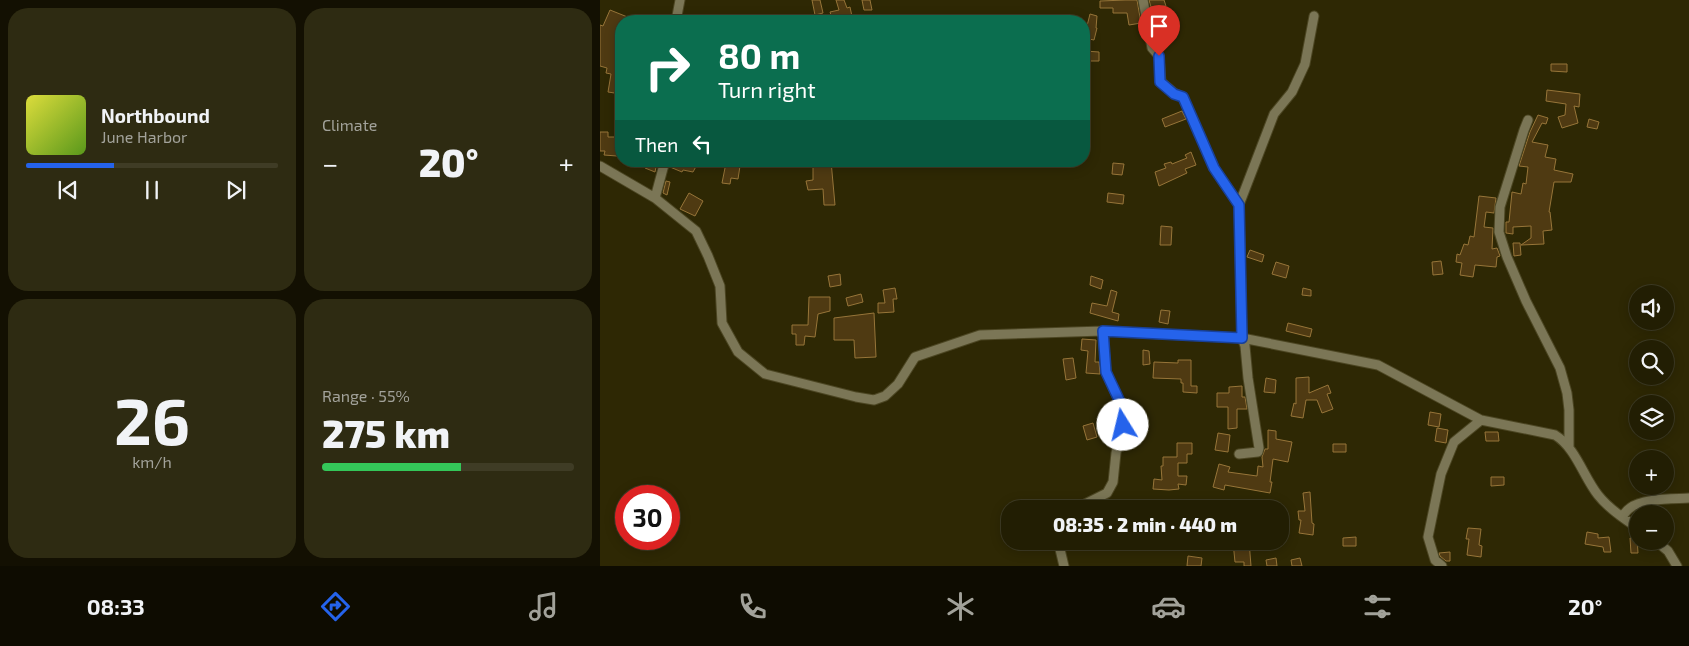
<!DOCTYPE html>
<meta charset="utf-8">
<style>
:root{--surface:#221e03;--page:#2e2b12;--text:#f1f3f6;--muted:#a2a29a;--line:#3f3c25;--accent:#2563eb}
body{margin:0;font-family:"Exo 2",sans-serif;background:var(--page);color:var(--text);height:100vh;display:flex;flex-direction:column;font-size:19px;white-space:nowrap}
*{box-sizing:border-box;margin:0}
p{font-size:16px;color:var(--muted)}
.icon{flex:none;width:28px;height:28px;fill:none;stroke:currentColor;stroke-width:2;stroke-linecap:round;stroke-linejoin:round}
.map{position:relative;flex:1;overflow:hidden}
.sheet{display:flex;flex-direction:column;gap:8px;padding:8px;background:#131002;width:600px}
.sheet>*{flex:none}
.banner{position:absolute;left:15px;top:15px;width:475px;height:152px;border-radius:20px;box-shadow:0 2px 12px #0003,0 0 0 1px var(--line);background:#0b6e4f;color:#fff;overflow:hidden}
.buttons{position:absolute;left:1029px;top:285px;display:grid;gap:10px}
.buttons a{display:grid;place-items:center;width:45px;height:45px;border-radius:50%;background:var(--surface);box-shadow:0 2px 12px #0003,0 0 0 1px var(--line);font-size:25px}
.speed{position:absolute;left:15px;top:485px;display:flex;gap:10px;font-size:25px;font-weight:700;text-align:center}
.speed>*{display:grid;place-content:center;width:65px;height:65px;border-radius:50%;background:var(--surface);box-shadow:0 2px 12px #0003,0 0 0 1px var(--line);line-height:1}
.speed .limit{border:8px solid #d22;background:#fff;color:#111}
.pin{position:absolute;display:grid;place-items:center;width:42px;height:42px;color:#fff;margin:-51px -21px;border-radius:50% 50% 50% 0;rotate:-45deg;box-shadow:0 0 5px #0007}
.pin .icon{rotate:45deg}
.me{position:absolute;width:55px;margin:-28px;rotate:351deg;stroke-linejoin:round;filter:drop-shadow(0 0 4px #0008)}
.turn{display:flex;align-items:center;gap:18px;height:105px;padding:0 20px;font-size:22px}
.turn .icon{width:65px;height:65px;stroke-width:2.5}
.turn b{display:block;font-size:35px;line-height:42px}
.then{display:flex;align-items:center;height:48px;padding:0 20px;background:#0003;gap:10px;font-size:19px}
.big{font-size:38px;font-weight:800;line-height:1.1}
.sheet .card{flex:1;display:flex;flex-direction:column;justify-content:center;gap:8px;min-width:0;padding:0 18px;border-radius:20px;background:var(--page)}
.sheet .dial{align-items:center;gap:0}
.dial b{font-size:65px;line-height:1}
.song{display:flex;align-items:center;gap:15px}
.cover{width:60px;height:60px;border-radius:8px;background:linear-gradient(135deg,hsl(60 70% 55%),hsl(90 70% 35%))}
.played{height:5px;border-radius:2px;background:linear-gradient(90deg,var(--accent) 35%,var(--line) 35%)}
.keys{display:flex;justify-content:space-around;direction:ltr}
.heat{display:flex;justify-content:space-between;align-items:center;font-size:28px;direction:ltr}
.charge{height:8px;border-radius:4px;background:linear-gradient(90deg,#34c759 55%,var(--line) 0)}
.sheet .tiles{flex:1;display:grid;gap:8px;grid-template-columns:repeat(2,1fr)}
.trip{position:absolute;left:401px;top:500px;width:288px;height:50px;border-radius:20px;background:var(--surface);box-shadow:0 2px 12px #0003,0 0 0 1px var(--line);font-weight:800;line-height:50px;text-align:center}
.dock{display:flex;height:80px;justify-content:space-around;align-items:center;background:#0e0c01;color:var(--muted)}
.dock .icon{width:35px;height:35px}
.dock .current{color:var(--accent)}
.dock b{font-size:22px;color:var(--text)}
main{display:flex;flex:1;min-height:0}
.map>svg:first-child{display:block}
.building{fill:#4f3a12;stroke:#977539}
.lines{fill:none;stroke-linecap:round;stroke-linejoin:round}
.minor-casing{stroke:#4c4623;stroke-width:11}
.minor{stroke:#7b7656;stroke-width:9}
.route-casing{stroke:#184099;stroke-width:12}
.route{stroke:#2563eb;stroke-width:9}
</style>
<main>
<section class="sheet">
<div class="tiles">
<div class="card">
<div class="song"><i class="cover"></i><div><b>Northbound</b><p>June Harbor</p></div></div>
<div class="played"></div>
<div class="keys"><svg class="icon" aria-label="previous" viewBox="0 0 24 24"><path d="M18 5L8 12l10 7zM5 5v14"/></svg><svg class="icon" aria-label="pause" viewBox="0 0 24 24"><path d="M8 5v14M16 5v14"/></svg><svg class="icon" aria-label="next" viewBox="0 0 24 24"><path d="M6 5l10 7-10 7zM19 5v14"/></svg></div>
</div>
<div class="card"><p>Climate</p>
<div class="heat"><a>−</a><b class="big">20°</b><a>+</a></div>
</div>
<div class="card dial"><b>26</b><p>km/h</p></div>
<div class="card"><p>Range · 55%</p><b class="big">275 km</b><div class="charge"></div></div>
</div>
</section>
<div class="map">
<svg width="1089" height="566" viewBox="0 0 1089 566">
<rect width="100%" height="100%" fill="#2e2804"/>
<path class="building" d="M212,0H220L223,13L215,15Z
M236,0H244L247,8L250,7L253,21H244L243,19L233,21L230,12L239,10Z
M262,0H270L272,10H264Z
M526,0H537L541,23L529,25L527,13H513V8H500V1Z
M549,0H564L566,6L551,7Z
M10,10L35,20L21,21V62L16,84L21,85V94L8,92L11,74L6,73L7,68L0,66V25L3,26Z
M490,14L497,16L496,28H497L494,40L484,38Z
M485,51L499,52V61H485Z
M951,64H967V72L951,71Z
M947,90L980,94L979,107L974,106L978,123L962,128L958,117L965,115L966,104L946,101Z
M582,111L586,119L565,127L562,119Z
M938,115L948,118L946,124L942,123L932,142L948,145L945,157L956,159L954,170L973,174L971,182H954L949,212H950L952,230L943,231L944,244L921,245L931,238V226L913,227V234L906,233V222H909L912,192L921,194L923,183L926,184L928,167L919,166L930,132Z
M989,119L999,122L997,129L987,127Z
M0,132H8V137H20V147H18L17,156L4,155L5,151H0Z
M591,152L596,165L585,169L587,173L559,186L555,172L566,168L564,164L571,162L572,164L587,158L585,155Z
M48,161H58L57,162L55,172L45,168Z
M71,161H99L93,172L83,170L82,172L70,167Z
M224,161H231L235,205H224L223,189L208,190L206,181L213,180V163H225Z
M126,163L140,166L138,179L131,178L130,184L122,183Z
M513,163L524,164L522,175L512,174Z
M66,181L70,182L67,195L63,193Z
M89,193L103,201L95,216L80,209Z
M508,193L524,195L523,204L507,202Z
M879,196L896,198L894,213L886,212L884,227L893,228L892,249L897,248L900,256L897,257L896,267L875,265L873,277L860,275L862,263L856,262L857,254L860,255L864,244L868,245L870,236L874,237Z
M561,226L572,227L571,245H560Z
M913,243H920L921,255L914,256Z
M650,250L664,255L662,262L647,257Z
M841,261L843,274L833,275L832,262Z
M676,262L689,266L686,278L672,274Z
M240,274L241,285L230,287L228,276Z
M491,276L503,280L501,289L490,285Z
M295,288L297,299H293L294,312L278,313V303H285L283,290Z
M703,288L711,290V296L702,295Z
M511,290L517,292L512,312L519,314L518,321L490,313L492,303L507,306Z
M261,294L263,302L248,306L246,298Z
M209,297H230V311L218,314L215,337L205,336L204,345H196V334H192V325H208Z
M561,310L570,311L568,324L559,322Z
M274,313L276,357L255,358L254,340H234V318Z
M688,323L712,329L710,337L686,331Z
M482,339L496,340L495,362H499L500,374L486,373L488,351L481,350Z
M543,350L549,351L550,364L543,365Z
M473,358L476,378L466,380L463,359Z
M578,360H591V386H597V393L583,392V383H581V379L553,378L554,362L578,363Z
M709,377V393L728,385L731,393L727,394L733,409L722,413L717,400H706L703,418L691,416L694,403L696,404V378Z
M666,378L676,380L675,393L664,392Z
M642,386V397H645L647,409H637V428L628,429V407H617V393H629V387Z
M830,412L841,414L839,427L828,425Z
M493,423L497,437L487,440L483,426Z
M837,428L848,430L846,443L835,441Z
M668,430L676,431V439L692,442L688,462L673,459L670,482H672L670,493L625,485L624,490L613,487L619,464L630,467L628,472L657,476L658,466L663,467L662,457L665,449H668Z
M885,432H898L899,441H886Z
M618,433L630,435L628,452L615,450Z
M577,443H592V454H587V463H578V476H587L586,485L578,484L579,489L569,490L553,489L554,479L562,480L561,466H563V457H577Z
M733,444H746V452H733Z
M891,477H904V485L891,486Z
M710,492L712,523L714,524L713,535L699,533L701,520H699L698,511H705L703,493Z
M868,528L881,529L879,545L882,546L881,557L867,555L869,539H866Z
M987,532L998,534V538L1009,537L1011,552H1004L1003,547L985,544Z
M756,537V546H743V538Z
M1030,538H1037L1038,553H1031Z
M649,541L651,566H644V562H635L633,542Z
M850,552V561H846L840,556L839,553Z
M588,556L602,558L601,566H587Z
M676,558L677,566H667L666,560Z
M700,558L702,566H692L691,560Z"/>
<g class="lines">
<defs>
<path id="minor" d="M543,0L552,48L559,56L561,82L574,93L583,97L614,168L639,205L642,338L645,346L648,378L659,448L658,452L639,454
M76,21L80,0
M928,120L924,130L900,207L899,232L907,257L926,301L960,368L967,393L969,410V446
M0,166L55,198L96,231L108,256L120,286L122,323L138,352L165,374L256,397L274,400L285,396L298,384L315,357L380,335L503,331L642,338L778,365L881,420L955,435C976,448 983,476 998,495C1008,508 1024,519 1038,528
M55,198L65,161
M639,205L674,114L692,92L705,64L714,16
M475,509L507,493L513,482L516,453L523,425L521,405L506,372L503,331
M1022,517C1024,514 1027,510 1030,508C1042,498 1074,499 1089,498
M458,541L464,566
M1056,541L1068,551L1077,566
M842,566L835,560L828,537L841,474L854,442L881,420"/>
</defs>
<use href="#minor" class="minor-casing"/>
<use href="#minor" class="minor"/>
</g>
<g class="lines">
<defs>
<path id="route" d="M523,425L521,404L506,372L503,331L642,338L639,205L614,168L583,97L574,94L560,82L559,56"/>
</defs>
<use href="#route" class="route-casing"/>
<use href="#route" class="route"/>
</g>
</svg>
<div class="buttons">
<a><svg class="icon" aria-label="sound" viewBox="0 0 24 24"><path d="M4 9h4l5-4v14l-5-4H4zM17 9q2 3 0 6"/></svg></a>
<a><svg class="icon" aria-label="search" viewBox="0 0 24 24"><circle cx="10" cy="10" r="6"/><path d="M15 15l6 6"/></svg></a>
<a><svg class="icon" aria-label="layers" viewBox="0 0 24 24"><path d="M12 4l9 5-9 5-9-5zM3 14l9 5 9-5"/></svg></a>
<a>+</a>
<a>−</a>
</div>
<div class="speed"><div class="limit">30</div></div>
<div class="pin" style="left:559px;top:56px;background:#d93025"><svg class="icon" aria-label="arrive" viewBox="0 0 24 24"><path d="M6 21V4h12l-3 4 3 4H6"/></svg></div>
<svg class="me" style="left:523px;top:425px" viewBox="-20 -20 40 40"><circle r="19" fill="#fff"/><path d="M0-13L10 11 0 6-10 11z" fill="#2563eb"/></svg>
<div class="trip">08:35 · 2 min · 440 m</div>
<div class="banner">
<div class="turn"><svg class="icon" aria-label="right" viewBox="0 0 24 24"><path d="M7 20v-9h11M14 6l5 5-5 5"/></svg><div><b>80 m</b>Turn right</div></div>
<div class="then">Then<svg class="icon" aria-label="left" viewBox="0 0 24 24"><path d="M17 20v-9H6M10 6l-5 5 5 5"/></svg></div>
</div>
</div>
</main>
<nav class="dock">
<b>08:33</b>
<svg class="icon current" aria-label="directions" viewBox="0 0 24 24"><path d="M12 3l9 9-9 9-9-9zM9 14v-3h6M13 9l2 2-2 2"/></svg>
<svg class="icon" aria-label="music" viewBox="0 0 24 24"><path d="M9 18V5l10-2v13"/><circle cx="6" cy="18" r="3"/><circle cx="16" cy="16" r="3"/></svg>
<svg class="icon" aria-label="phone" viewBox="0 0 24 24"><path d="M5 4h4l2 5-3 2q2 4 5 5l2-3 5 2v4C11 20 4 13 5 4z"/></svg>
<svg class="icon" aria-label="climate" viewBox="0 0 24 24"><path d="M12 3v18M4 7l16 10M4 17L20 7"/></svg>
<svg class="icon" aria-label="car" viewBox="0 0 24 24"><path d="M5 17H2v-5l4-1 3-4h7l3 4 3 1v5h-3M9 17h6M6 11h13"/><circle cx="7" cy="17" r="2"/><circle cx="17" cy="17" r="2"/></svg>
<svg class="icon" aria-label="filters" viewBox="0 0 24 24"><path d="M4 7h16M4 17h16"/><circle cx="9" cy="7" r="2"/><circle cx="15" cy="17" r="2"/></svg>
<b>20°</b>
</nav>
